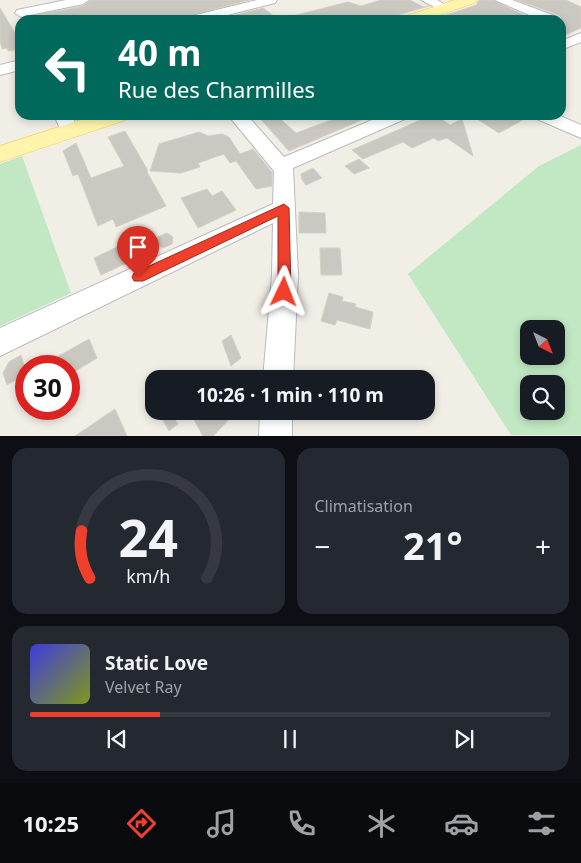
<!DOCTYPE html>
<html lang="fr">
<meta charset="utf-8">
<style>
:root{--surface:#171b24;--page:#242831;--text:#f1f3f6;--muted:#9ea1a6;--line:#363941;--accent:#f0402b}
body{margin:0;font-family:"Noto Sans",sans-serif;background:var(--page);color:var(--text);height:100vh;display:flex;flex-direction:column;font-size:19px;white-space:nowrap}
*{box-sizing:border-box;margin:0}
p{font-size:16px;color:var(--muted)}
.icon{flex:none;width:28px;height:28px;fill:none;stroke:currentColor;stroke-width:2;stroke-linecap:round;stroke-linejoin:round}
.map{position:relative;height:436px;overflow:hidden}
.drawer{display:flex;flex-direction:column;gap:12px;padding:12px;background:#0d0f14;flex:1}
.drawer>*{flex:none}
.top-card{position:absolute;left:15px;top:15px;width:551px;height:105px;border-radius:15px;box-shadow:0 2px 8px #0003;background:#00695c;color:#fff;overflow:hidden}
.needle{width:32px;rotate:138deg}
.buttons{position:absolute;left:520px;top:320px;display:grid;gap:10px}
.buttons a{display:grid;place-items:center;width:45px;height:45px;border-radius:10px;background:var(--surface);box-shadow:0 2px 8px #0003;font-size:25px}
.speed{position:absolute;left:15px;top:355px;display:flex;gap:10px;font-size:25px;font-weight:700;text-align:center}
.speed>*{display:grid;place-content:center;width:65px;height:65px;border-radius:50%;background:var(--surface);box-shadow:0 2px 8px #0003;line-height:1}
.speed .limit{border:8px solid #d22;background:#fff;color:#111}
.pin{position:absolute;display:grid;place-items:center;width:42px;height:42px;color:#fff;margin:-51px -21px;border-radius:50% 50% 50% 0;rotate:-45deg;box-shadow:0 0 5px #0007}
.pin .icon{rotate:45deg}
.me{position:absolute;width:55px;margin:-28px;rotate:2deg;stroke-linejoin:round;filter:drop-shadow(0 0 4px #0008)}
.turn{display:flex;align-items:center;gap:18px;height:105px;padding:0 20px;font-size:22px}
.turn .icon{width:65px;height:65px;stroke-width:2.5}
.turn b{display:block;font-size:35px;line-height:42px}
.big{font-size:38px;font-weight:700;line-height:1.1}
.drawer .card{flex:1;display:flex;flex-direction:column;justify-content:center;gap:8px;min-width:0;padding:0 18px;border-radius:15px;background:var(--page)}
.drawer .dial{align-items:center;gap:0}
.dial svg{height:130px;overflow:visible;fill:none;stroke:var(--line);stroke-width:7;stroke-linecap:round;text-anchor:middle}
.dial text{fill:var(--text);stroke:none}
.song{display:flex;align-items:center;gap:15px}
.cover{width:60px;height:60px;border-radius:8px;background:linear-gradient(135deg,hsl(240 70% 55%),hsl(70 70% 35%))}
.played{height:5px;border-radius:2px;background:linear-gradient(90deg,var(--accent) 25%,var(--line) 25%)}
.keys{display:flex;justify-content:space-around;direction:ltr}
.heat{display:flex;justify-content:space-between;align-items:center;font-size:28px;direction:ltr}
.drawer .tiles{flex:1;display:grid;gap:12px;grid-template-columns:1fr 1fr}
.card:last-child{grid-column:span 2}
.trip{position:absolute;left:145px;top:370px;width:290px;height:50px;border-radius:15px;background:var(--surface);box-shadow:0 2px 8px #0003;font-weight:700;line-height:50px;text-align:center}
.tab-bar{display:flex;height:80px;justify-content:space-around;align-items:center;background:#090b0e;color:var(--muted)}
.tab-bar .icon{width:35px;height:35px}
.tab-bar .selected{color:var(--accent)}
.tab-bar b{font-size:22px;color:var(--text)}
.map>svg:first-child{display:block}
.green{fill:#c1e8c2;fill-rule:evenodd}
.building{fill:#cbc8c2;stroke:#d5d0c3}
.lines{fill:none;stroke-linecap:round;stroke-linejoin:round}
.minor-casing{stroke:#b8bbc0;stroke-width:2}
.major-casing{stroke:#f7cf57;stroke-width:1}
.minor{fill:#fff;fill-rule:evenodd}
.major{fill:#fff4ab;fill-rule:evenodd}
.route{fill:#f0402b;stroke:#9c2a1c}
</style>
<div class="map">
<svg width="581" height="436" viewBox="0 0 581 436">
<rect width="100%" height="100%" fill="#f0eee5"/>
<path class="green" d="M581,145V435H511L408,274L539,166ZM529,329H556V356H529ZM529,384H556V411H529Z
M22,156L71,293L0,326V164Z"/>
<path class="building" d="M91,0H249L173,20H61L60,18L37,20L33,16L83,6Z
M381,0H410L424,7L429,6L380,20L374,17L363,20H293V16L348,2L361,6Z
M479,0H493L526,16L515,20H448L441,17L476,5Z
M517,0H566L581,7V28L561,37V17L559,15Z
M0,8L15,33L20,49L8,51L7,48L2,49L0,40Z
M263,8L279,20H216Z
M257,115H276L296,133L345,115H362L364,119L289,151Z
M432,115H436L450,125L462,119L473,156L447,138L438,141L434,138L412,148L403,142L363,159L352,150Z
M471,115H532L499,133Z
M125,131L148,171L146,170L166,206L116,227L113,219L98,226L78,174L73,176L63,151L76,143L91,178L124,166L108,137Z
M199,132L208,136L222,134L229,137L240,154L253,149L272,172V186L256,189L236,161L230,163L224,154L198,163L200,167L181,173L150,171L159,144Z
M359,159L369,168L354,174L345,166Z
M313,168L322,178L306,185L302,180L301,174Z
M207,189L212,196L222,191L236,210L198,228L181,198Z
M299,212L325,213L326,233H299Z
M167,233L173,237L172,244L163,248L156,244L158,237Z
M119,246L127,263L101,275L94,258Z
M320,248H340L342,275H321Z
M329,293L343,297L342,301L356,304L355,307L373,312L370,329L337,320L335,325L321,321Z
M231,335L241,358L231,366L222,341Z
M89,339L97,358L69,375V366H60L57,357Z
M21,355L25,369L18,373L19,378L7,385L3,373L9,362Z
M115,409L127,436H75Z
M158,411H170L178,424L169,431Z
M189,411H237L213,436H203Z"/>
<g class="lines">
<defs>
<path id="minor" d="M66,0H89L83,4L21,17L15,13L17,10Z
M257,0H277L275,3L208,20H187L188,17Z
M421,0H437L450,8L444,12Z
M495,0H512L558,17L559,20H541Z
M581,33V42L561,50V41Z
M20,60V70L0,75V65Z
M54,115H72L78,131L75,135H63Z
M228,115H247L284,157L384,115H408L405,119L293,168L298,275L293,379H263L272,275L273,223L0,356V328L273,204L274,171Z
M534,115H558L581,125V138L537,119Z
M260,411H292V436H259Z"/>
<path id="major" d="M455,0H477L475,3L425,20H401L403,17Z
M96,115H129L126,120L0,162V146Z"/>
</defs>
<use href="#minor" class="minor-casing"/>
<use href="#major" class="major-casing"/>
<use href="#minor" class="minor"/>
<use href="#major" class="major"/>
</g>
<path class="route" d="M284,204L289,208L291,292L289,296H279L278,292V216L143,281H134L132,277L134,273Z"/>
</svg>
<div class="buttons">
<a><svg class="needle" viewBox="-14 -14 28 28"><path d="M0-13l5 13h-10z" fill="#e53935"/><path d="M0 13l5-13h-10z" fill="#9ea1a6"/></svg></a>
<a><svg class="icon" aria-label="search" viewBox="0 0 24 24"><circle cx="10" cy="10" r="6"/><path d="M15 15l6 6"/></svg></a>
</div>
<div class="speed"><div class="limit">30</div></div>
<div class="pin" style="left:138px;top:277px;background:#d93025"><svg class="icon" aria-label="arrive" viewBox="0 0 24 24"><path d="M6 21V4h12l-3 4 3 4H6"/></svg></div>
<svg class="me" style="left:284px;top:292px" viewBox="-20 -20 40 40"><path d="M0-17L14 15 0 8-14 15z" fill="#f0402b" stroke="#fff" stroke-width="4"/></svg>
<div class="trip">10:26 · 1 min · 110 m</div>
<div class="top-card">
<div class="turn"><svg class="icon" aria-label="left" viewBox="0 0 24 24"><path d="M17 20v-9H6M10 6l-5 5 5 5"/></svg><div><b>40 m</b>Rue des Charmilles</div></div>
</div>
</div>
<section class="drawer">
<div class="tiles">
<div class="card dial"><svg viewBox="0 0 100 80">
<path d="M14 69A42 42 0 1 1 86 69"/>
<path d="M14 69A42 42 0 0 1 9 40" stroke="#f0402b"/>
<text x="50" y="56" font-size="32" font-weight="700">24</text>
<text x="50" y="72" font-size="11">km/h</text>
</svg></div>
<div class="card"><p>Climatisation</p>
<div class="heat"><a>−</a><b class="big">21°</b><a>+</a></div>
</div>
<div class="card">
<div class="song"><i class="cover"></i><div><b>Static Love</b><p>Velvet Ray</p></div></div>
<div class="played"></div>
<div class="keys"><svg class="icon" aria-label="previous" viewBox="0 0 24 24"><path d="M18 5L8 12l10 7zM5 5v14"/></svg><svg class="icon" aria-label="pause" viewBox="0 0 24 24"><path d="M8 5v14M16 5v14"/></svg><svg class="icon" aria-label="next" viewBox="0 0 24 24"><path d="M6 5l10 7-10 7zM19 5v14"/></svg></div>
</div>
</div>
</section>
<nav class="tab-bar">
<b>10:25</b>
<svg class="icon selected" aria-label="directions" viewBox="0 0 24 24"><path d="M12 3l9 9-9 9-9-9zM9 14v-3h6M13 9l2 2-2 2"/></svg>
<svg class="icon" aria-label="music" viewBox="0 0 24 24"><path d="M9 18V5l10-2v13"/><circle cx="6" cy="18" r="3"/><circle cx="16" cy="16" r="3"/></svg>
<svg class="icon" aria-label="phone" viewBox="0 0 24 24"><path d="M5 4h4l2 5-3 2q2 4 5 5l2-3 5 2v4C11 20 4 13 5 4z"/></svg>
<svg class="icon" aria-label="climate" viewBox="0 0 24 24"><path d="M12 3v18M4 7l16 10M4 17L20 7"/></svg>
<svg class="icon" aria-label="car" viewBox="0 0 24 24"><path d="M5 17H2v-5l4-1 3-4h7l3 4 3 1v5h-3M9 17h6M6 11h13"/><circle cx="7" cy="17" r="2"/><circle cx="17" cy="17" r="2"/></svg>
<svg class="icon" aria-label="filters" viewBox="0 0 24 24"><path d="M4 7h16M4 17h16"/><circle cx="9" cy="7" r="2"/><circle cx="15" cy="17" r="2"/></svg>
</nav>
